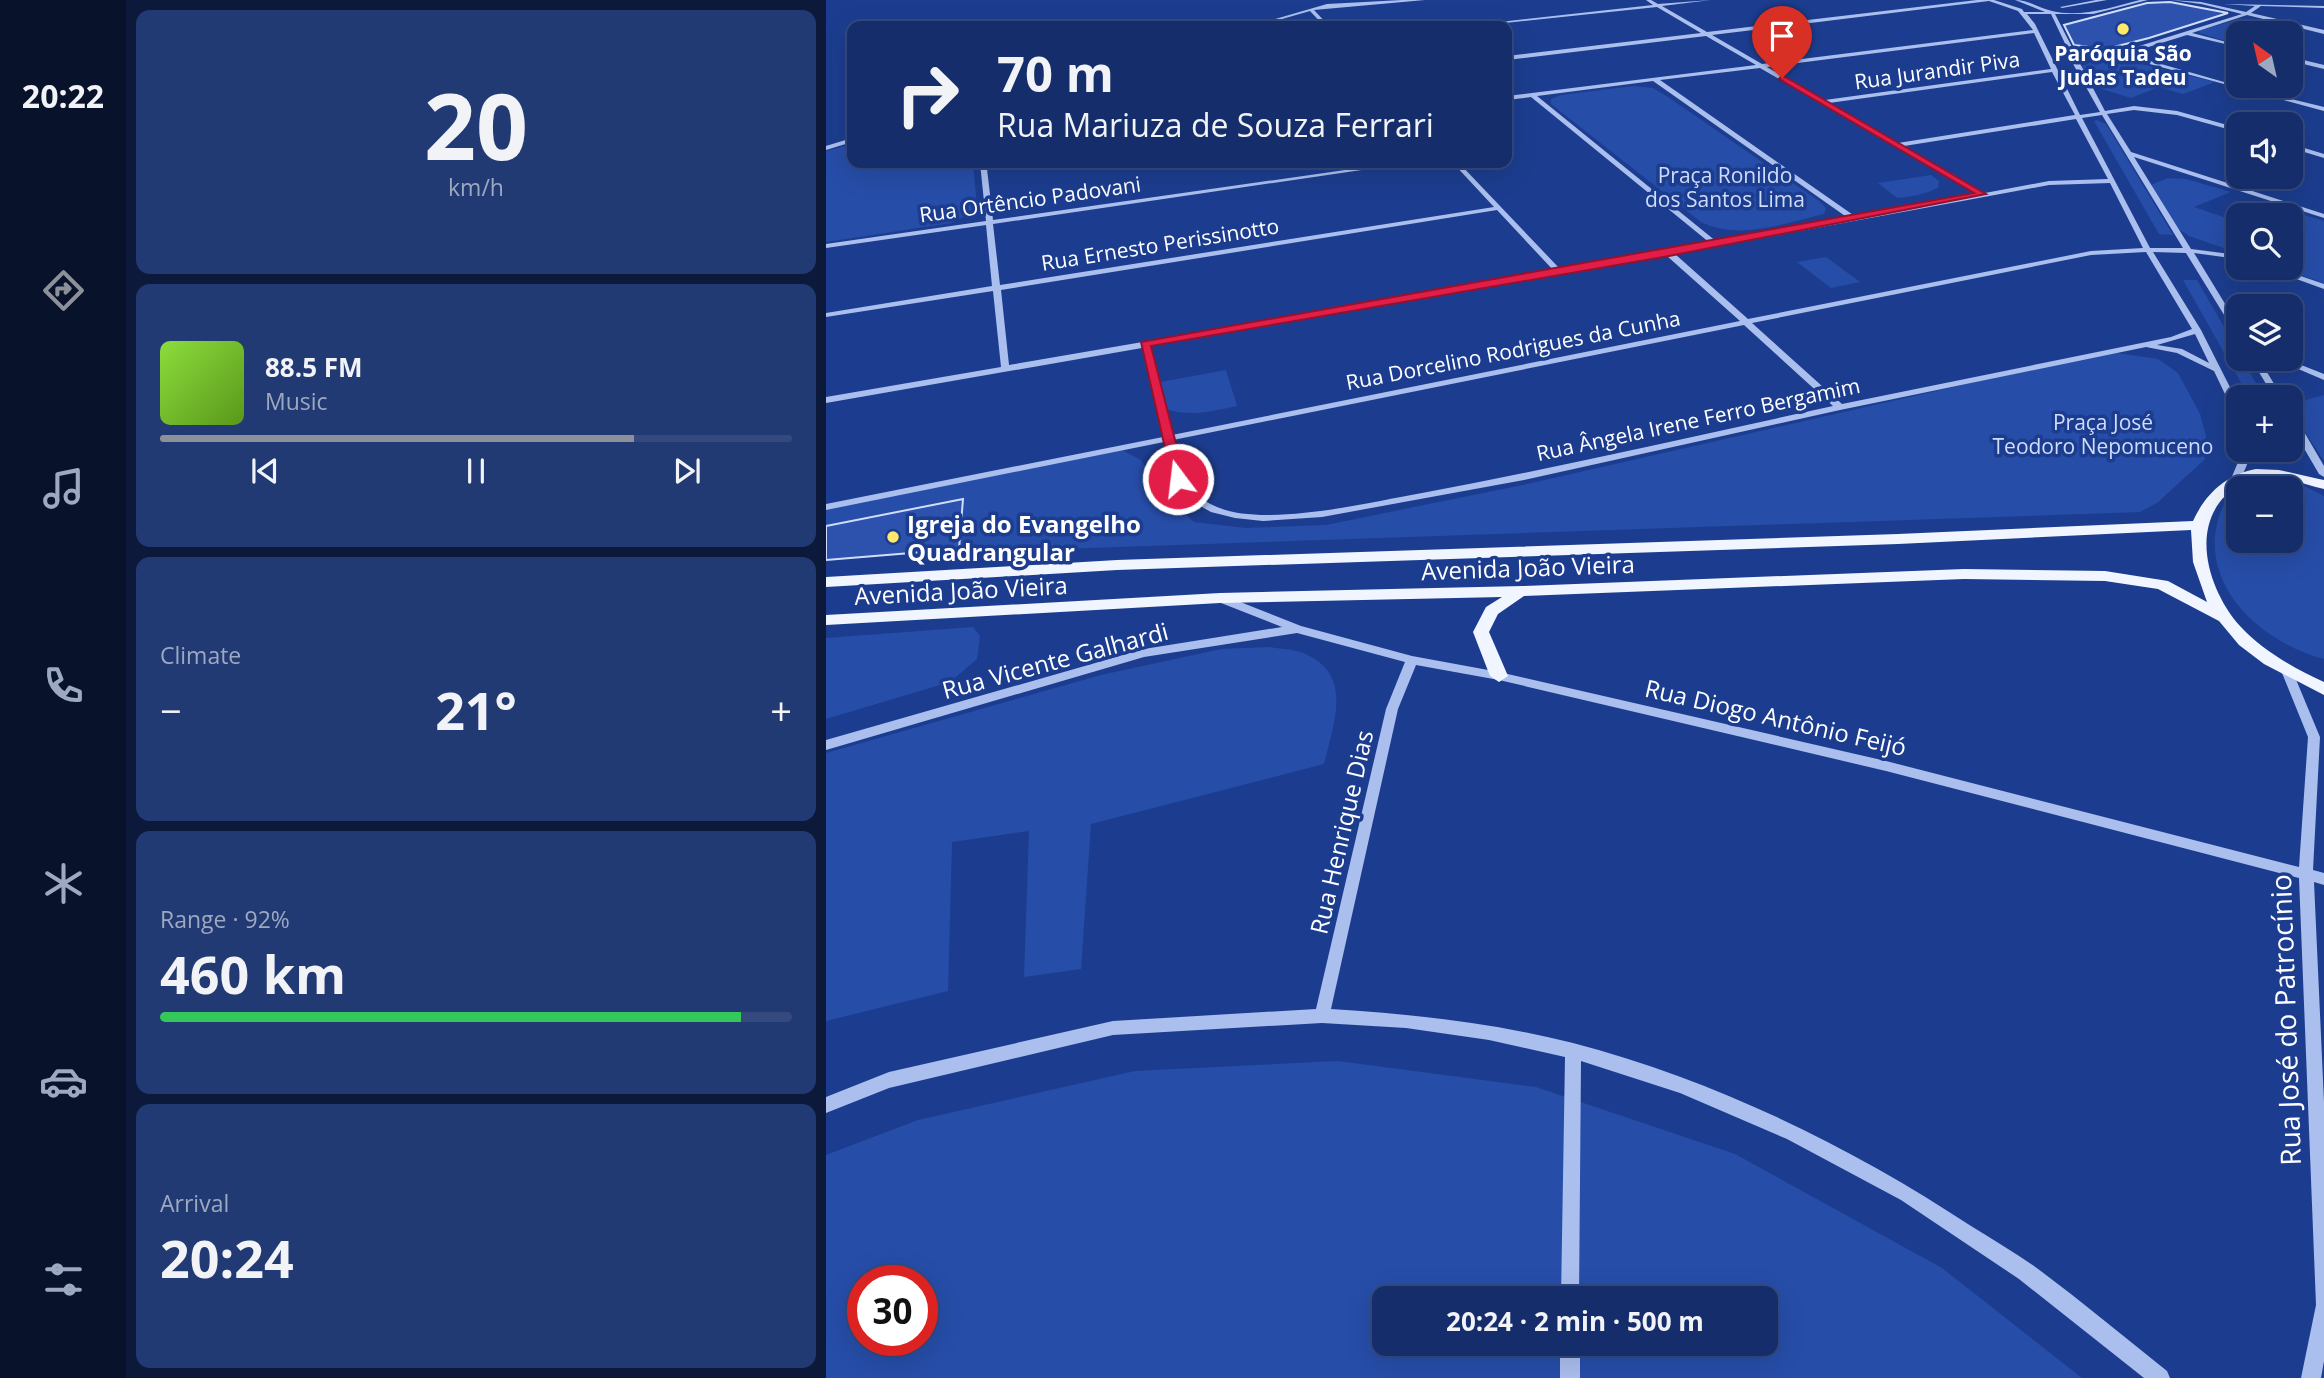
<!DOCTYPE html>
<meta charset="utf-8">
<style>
:root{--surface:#152e6b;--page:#223a73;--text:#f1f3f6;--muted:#9da8c1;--line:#344a7e;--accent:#8c9099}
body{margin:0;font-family:"Open Sans",sans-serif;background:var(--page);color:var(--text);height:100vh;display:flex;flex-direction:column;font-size:26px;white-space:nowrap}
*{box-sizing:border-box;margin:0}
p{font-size:23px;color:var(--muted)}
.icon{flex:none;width:38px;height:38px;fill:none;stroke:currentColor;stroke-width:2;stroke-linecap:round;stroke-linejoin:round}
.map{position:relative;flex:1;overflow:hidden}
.sheet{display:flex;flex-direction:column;gap:10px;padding:10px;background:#0c193b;width:700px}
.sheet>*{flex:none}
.hud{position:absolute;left:21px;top:21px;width:665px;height:147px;border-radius:14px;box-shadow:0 7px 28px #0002,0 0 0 2px var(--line);background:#152e6b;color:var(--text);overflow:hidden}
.needle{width:46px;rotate:326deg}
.controls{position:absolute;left:1400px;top:21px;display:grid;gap:14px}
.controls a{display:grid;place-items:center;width:77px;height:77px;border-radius:14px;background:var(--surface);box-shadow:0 7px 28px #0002,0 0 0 2px var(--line);font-size:35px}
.speed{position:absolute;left:21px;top:1265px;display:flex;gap:14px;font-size:35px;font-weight:700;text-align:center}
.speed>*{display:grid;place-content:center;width:91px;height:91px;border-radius:50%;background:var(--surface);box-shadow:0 7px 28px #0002,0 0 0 2px var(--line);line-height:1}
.speed .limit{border:10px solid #d22;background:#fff;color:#111}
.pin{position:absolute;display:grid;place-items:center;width:60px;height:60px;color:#fff;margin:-72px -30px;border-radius:50% 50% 50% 0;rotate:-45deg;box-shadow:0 0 7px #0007}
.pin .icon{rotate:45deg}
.me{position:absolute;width:77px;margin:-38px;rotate:345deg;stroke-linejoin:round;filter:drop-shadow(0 0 5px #0008)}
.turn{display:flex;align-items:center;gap:24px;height:147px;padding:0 35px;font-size:32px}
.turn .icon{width:91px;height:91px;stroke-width:2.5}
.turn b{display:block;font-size:49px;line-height:60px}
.big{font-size:52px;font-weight:700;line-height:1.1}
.sheet .widget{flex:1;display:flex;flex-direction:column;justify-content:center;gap:10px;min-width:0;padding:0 24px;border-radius:14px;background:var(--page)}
.sheet .dial{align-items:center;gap:0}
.dial b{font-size:91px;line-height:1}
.song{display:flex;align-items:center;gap:21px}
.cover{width:84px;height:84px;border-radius:10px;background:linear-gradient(135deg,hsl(90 70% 55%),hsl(90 70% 35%))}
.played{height:7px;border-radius:4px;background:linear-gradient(90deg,var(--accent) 75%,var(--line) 75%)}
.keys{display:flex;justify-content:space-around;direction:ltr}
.heat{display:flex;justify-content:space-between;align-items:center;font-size:38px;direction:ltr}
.charge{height:10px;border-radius:5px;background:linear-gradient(90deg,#34c759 92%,var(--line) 0)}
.trip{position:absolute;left:546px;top:1286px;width:406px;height:70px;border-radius:14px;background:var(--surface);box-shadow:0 7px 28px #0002,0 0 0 2px var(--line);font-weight:700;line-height:70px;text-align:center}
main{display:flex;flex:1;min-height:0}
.tab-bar{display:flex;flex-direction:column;width:126px;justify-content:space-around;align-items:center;background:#08122b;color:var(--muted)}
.tab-bar .icon{width:49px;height:49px}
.tab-bar .current{color:var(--accent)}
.tab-bar b{font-size:32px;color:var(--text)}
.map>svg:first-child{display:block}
.green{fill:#264da8;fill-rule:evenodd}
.building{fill:#2c52ad;stroke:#d0ddfa;stroke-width:2}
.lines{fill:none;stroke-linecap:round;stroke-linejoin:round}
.minor{fill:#abbfee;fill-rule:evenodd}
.major{fill:#f1f5ff;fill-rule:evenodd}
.route{fill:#e11d48;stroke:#92132f;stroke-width:2}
.poi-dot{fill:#fde869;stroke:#1c3d8f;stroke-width:2.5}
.labels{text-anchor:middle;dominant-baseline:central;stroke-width:7;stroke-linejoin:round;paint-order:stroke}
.far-poi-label{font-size:21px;font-weight:bold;fill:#fff;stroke:#1c3d8f}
.far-street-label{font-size:21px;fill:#fff;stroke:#1c3d8f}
.far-park-label{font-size:21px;fill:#d0ddfa;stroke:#1c3d8f}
.poi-label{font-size:24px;font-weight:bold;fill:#fff;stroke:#1c3d8f;text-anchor:start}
.street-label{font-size:24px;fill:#fff;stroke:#1c3d8f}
.near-street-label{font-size:28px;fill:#fff;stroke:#1c3d8f}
</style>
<main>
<nav class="tab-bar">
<b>20:22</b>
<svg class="icon current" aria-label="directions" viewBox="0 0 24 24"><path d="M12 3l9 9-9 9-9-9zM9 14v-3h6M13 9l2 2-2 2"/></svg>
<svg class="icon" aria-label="music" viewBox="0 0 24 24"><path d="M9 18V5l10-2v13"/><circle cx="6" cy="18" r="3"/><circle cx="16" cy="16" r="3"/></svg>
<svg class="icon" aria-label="phone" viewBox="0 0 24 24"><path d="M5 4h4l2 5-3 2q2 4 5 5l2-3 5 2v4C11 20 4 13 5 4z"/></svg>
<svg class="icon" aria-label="climate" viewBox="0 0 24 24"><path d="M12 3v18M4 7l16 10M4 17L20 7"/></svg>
<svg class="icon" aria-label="car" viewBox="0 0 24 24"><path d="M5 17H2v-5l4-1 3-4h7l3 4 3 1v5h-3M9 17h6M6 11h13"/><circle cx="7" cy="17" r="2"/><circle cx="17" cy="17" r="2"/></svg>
<svg class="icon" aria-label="filters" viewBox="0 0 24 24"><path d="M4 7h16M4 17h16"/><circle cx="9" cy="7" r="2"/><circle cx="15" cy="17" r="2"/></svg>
</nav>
<section class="sheet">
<div class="widget dial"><b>20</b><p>km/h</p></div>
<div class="widget">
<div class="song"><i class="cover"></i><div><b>88.5 FM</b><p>Music</p></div></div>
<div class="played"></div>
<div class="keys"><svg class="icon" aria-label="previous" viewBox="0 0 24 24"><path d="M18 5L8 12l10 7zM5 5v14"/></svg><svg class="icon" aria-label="pause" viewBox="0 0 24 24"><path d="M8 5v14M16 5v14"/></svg><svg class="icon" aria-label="next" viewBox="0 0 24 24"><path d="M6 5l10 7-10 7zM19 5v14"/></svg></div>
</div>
<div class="widget"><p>Climate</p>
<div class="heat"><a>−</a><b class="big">21°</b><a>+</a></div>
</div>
<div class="widget"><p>Range · 92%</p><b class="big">460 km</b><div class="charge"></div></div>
<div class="widget"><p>Arrival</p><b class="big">20:24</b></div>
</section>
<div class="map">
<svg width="1498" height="1378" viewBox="0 0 1498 1378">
<rect width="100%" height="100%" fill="#1c3d8f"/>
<path class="green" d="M1415,19L1453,25L1426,33H1412V38L1400,41L1373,33L1374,30Z
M1290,58L1389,82L1357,94L1333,87L1305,98L1266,86L1253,67L1271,60Z
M808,86L827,88L842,97L993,201L1000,208L998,214C958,223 914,241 875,222L725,104V99L735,95Z
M1271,120L1280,124L1347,235L1333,234L1268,121Z
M26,144V163H147L151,206L143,214L125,223L0,242V151Z
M1105,175L1113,181L1112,188C1099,194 1085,197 1071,198L1052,183Z
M1342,178L1360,179L1405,192L1368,207L1412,222V253L1363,236L1351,228L1325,185Z
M1462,210L1498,221V283L1453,268H1465V215H1450Z
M1000,257L1034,282L1005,288L971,262Z
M1357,280H1371L1412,351V359H1416L1438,397H1423Z
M1291,353L1332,359L1352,373L1374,414L1380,436L1379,459L1331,503L1314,512L146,552L133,549L137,499L0,526V509L296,450L315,460L337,492L368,522L419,528L500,525L701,484L1268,355Z
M400,370L411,406C387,411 361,418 338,408L329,383Z
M1498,395V461L1468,415V410L1477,401Z
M1456,480L1470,482L1498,496V659C1444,645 1384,598 1389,536C1391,518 1396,501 1412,490V541H1465V488H1415L1430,482Z
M147,627L154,636L151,659L124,682L0,719V638Z
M444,647C454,649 467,649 477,653C529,674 507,724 498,764L265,824L255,969L198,977L203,831L126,842L122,991L0,1021V753L275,675L395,649Z
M512,1061L710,1087L909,1154L1116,1268L1256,1378H0V1155L92,1120L309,1071ZM37,1281H96V1340H37ZM558,1298H940V1344H558Z"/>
<path class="building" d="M1344,2L1402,13L1323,38L1280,49L1248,45L1238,25L1321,3Z
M137,499L133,549L0,560V526Z"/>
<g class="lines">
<path class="minor" d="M576,0H599L488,10L503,26H498L484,11L432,26H425L501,4Z
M820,0H825L832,4L885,0L836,6L881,32L1151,0H1168L1196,9L1198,12H1219L1189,0C1202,0 1213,8 1226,11C1254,18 1287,7 1314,0H1322L1267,14H1229L1249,53L1294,52L1416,14L1375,4L1345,0L1375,2L1420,12L1429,6L1398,4L1498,6V8L1435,6L1425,13L1498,30V34L1421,15L1366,33L1412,45V47L1361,35L1300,54L1412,86L1498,107V111L1294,56H1250L1279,111L1308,106L1351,111L1412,128V132L1351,115L1308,110L1281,114L1305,152L1498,214V218L1308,157L1365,249L1412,255V259L1368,253L1412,325V333L1408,331L1360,253L1327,252L1375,330L1412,403V414L1407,411L1388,371L1351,353L1320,347L1014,410L698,480L496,517L437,521L409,518L385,512L367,502L347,479L338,442L0,510V504L337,437L316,348L0,403V397L175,367L167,291L0,317V313L166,286L160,225L0,248V244L160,221L154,163H160V165L196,163L161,169L167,220L568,163H583L167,224L174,285L668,207L627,163H633L735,270L884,243L705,97L681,100V96L930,65L880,36L681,60V56L875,33L831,7L651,26H638L827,5ZM1163,1L1192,11L1207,30L936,64L886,35ZM1201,14H1225L1244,54L1242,55L1274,112L1254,115L1209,24ZM1208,33L1225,69L999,100L941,67ZM934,68L1151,194L1030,217L834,80ZM1226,72L1249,115L1072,143L1003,103ZM827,81L1022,218L891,242L711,96ZM1276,115L1357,248H1324L1256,118ZM1250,119L1282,179L1223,181L1159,193L1078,146ZM1284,183L1317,248L1265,251L922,319L849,254L1223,185ZM671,210L728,271L183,365L175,290ZM1320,252L1366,329L1345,337L1016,404L926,323L1265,255ZM841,256L914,321L346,435L324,346ZM918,325L1007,406C870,436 734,467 596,493C544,502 440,528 391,507C358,493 355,472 347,440ZM1369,334L1383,363L1356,349L1331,345Z
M1270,0H1281L1236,8L1234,7Z
M1465,57L1498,65V69L1465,61Z
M26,138V142L0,150V146Z
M1465,144L1498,154V158L1465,148Z
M1440,268H1451L1498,284V289Z
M1425,359H1433L1456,397H1448Z
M1449,359H1460L1498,374V380Z
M1465,415L1470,418L1498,466V477L1493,474L1465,426Z
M1417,450H1427L1415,479L1410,482L1406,481L1405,479Z
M394,594L475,626L586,656L673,672L1060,761L1473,867L1482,737L1456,673L1462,669L1466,670L1494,737L1487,870L1498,873V885L1488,882L1498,1102V1361L1495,1378H1475L1490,1305L1473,878L1060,771L673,680L590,665L572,709L505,1009C587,1014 668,1023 747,1043C888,1080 1024,1146 1145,1226C1166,1239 1188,1252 1208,1266C1253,1299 1297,1336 1341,1371L1344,1378H1318L1193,1279L1075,1200L961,1139L854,1093L755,1061L753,1298H735L739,1057L663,1040L580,1028L496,1023L287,1035L63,1088L0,1113V1097L63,1072L287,1021L490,1009L560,709L579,662L471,633L318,657L0,750V740L318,649L456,627L390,601L388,598L390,595Z
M734,1344H754V1378H734Z"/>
<path class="major" d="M1430,469L1453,470L1493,479L1498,480V489C1475,484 1449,472 1425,479C1414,481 1406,488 1399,496C1364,532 1384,592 1414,626C1437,651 1468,668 1498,682V695L1438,664L1413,645L1393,621L1332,589L1279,581L1138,579L698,596L672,614L663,632L682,676L673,682L664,676L647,632L660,607L676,597L394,603L0,625V615L394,593L697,586L1138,569L1279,571L1342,581L1381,602L1367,562L1365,530L1072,544L291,570L0,587V577L291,560L1072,534L1367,521C1380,493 1400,475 1430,469Z"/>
</g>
<path class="route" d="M956,75L1160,194L843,256L325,346L359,479L352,483L346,479L315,342L1148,193L953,79Z"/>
<g class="poi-dot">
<circle cx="1297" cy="29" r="7"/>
<circle cx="67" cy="537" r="7"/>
</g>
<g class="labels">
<g class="far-poi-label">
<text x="1297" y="53">Paróquia São<tspan x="1297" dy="24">Judas Tadeu</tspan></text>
</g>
<g class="far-street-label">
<text transform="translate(1111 70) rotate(-8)">Rua Jurandir Piva</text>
<text transform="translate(204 199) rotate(-8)">Rua Ortêncio Padovani</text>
<text transform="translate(334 244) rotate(-9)">Rua Ernesto Perissinotto</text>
<text transform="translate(687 350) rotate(-11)">Rua Dorcelino Rodrigues da Cunha</text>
<text transform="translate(872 419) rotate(-12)">Rua Ângela Irene Ferro Bergamim</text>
</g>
<g class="far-park-label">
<text x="899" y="175">Praça Ronildo<tspan x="899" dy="24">dos Santos Lima</tspan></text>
<text x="1277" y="422">Praça José<tspan x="1277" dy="24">Teodoro Nepomuceno</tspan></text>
</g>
<g class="poi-label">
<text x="81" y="523">Igreja do Evangelho<tspan x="81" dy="28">Quadrangular</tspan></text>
</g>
<g class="street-label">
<text transform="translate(702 567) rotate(-2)">Avenida João Vieira</text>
<text transform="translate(135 590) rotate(-3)">Avenida João Vieira</text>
<text transform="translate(229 660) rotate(-15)">Rua Vicente Galhardi</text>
<text transform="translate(950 717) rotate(13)">Rua Diogo Antônio Feijó</text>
<text transform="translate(515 832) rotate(-77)">Rua Henrique Dias</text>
</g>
<g class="near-street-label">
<text transform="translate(1459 1020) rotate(-92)">Rua José do Patrocínio</text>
</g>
</g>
</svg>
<div class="controls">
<a><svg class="needle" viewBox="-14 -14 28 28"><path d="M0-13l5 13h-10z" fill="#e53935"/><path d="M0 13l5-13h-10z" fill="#9da8c1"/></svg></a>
<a><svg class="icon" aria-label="sound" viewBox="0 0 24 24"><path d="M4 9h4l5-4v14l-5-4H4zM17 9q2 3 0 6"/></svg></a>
<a><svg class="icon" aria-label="search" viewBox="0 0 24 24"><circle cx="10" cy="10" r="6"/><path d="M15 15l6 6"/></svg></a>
<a><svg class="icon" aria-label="layers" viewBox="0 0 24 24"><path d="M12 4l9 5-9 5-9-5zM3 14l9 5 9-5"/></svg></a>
<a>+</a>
<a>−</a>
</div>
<div class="speed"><div class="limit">30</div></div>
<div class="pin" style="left:956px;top:78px;background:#d93025"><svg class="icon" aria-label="arrive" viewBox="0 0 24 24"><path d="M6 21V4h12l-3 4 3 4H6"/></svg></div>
<svg class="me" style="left:352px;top:479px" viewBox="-20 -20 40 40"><circle r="17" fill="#e11d48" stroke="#fff" stroke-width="3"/><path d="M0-11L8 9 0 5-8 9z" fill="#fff"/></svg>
<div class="trip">20:24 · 2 min · 500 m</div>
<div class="hud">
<div class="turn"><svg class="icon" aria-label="right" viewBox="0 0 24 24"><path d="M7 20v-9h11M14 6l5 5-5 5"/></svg><div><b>70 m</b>Rua Mariuza de Souza Ferrari</div></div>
</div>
</div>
</main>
